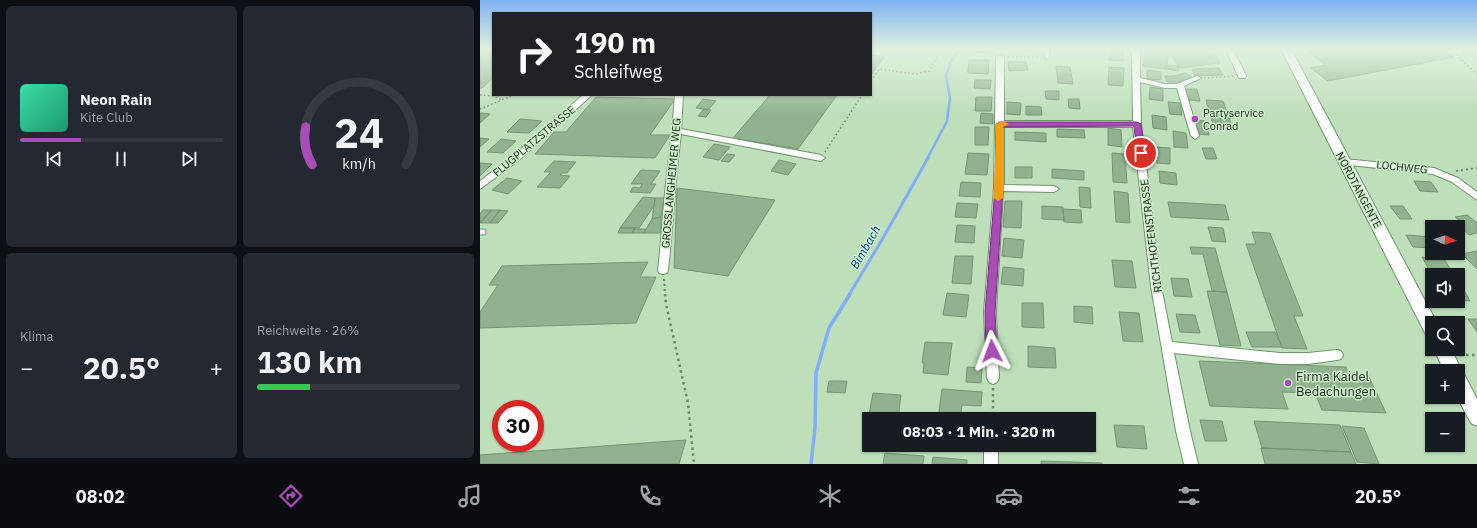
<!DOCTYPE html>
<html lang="de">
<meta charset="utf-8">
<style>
:root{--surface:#171b24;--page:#242831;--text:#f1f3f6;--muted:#9ea1a6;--line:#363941;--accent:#a84cb6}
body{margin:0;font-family:"IBM Plex Sans",sans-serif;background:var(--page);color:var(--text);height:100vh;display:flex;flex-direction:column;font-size:15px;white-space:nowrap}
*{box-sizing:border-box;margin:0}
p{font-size:13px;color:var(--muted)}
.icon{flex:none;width:22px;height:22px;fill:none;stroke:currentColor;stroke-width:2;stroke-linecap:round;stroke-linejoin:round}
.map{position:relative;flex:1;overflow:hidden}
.side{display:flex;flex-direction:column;gap:6px;padding:6px;background:#0d0f14;width:480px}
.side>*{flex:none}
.guide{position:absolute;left:12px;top:12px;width:380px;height:84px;border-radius:0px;box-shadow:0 1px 3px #0004;background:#202124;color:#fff;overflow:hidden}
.needle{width:26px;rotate:94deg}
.fabs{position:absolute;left:945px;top:220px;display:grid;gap:8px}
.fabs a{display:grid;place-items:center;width:40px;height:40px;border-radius:0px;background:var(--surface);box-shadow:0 1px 3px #0004;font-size:20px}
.speed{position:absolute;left:12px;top:400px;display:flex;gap:8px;font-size:20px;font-weight:700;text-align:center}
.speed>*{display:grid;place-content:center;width:52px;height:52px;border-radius:50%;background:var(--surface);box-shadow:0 1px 3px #0004;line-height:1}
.speed .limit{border:6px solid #d22;background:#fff;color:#111}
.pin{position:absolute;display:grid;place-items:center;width:34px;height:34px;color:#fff;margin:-17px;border:2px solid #fff;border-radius:50%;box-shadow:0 1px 4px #0007}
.me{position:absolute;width:44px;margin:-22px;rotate:357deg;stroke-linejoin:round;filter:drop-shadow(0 0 3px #0008)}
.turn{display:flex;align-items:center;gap:14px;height:84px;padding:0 16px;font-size:18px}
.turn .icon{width:52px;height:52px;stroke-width:2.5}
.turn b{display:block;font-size:28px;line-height:34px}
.big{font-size:30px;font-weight:700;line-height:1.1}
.side .tile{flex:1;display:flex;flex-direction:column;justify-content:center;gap:6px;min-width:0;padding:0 14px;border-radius:6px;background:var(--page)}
.side .dial{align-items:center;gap:0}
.dial svg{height:104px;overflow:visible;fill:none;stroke:var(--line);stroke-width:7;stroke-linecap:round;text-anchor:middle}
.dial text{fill:var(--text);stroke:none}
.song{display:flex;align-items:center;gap:12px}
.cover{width:48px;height:48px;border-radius:6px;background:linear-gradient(135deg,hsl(160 70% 55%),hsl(160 70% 35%))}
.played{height:4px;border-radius:2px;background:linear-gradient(90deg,var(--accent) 30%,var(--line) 30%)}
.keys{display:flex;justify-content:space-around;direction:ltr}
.heat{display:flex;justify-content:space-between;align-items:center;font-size:22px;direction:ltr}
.charge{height:6px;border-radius:3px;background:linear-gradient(90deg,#34c759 26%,var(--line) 0)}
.side .tiles{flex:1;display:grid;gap:6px;grid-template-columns:repeat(2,1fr)}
.trip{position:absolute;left:382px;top:412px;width:234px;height:40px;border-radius:0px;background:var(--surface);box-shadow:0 1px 3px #0004;font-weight:700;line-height:40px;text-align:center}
.menu{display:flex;height:64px;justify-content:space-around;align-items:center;background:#090b0e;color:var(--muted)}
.menu .icon{width:28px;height:28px}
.menu .current{color:var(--accent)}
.menu b{font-size:18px;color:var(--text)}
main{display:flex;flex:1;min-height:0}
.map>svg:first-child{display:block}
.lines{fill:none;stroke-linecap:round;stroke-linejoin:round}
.stream-far2{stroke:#82adfd;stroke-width:2.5}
.stream-far1{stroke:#82adfd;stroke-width:3}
.stream{stroke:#82adfd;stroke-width:3.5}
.building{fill:#91b28e;stroke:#759572}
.service-far1-casing{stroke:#71916e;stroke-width:5.5}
.service-casing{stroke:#71916e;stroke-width:7}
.minor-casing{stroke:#71916e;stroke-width:2}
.secondary-casing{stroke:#71916e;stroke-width:2}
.path-far2{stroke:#6e866c;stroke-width:1.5;stroke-dasharray:1.5 2.5;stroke-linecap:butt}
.path-far1{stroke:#6e866c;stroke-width:2;stroke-dasharray:2 3;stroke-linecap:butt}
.path{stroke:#6e866c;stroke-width:2.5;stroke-dasharray:2.5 3.5;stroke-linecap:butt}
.service-far1{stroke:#fff;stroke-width:4}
.service{stroke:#fff;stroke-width:5}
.minor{fill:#fff;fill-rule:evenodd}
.secondary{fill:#fff;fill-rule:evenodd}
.route{fill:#a84cb6;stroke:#6d3176}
.slow{fill:#f59e0b}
.poi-dot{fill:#a84cb6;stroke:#caecc6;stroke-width:1.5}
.labels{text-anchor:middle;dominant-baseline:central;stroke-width:3;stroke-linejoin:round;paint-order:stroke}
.poi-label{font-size:11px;fill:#202d1f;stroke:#caecc6;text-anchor:start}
.street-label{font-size:11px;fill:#202d1f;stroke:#caecc6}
.water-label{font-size:12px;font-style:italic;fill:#023bab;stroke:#caecc6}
.near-poi-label{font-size:13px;fill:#202d1f;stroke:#caecc6;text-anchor:start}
</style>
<main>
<section class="side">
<div class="tiles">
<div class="tile">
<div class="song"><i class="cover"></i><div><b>Neon Rain</b><p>Kite Club</p></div></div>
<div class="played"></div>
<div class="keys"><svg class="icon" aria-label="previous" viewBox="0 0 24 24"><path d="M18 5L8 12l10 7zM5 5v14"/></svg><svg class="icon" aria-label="pause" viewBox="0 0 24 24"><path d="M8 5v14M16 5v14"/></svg><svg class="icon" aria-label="next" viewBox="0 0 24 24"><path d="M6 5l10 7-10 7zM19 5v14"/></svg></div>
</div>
<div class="tile dial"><svg viewBox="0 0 100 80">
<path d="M14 69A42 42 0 1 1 86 69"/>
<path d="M14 69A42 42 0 0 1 9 40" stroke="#a84cb6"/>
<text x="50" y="56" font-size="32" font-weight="700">24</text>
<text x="50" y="72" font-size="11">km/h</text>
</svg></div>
<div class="tile"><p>Klima</p>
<div class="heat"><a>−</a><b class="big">20.5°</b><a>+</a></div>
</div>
<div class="tile"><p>Reichweite · 26%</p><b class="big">130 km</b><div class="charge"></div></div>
</div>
</section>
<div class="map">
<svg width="997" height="464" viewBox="0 0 997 464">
<rect width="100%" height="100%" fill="#bddfb9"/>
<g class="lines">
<path class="stream-far2" d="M447,159L467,121L470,98L466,76L470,63L479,49"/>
<path class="stream-far1" d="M369,295L403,238L448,158"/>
<path class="stream" d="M331,464L335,428L336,373L349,328L370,294"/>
</g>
<path class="building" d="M0,49H13V78L2,88H0Z
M497,49H512V53L497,52Z
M539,49H556V51H539Z
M631,49H644L643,61L629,60Z
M665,49H689L686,69L663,66Z
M699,49H732L740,63L700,68L689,52L701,51Z
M847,49H961L974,57L848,81L831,68L845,65L829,52Z
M391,55L404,57L391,75Z
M489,60H509L508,74L488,73Z
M528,62H546L548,70L529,71Z
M687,65L698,66L699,71L686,69Z
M576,66L590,67L593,84L578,83Z
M629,67L644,68L643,86L628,85Z
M739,68L743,75L715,76L712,69Z
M667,70L681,72V80L667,79Z
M706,73L713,78L699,82H687L685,76H693Z
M495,80H511L510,89L494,88Z
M670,87L683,89V101L669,99Z
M704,89H717L720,101L708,100Z
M565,91H579V100L566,99Z
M290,95H357L318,149L253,138Z
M116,97L195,99L170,135H190L175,158L55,154L74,132H86Z
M496,97H512L511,111H495Z
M223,99L236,101L228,110L216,108Z
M588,99H599L600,109L589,108Z
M726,100L743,101L753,129L734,128Z
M527,102L541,103L540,115L527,114Z
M688,102L700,103L702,115L690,114Z
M546,106L561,107L562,115H546Z
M224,109L231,110L226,117L218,116Z
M1,113L10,114L0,123V114Z
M501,113L513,114V124L500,123Z
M672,115L686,117L687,130L673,128Z
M40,119L62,121L49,133L27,132Z
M713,120L725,121L729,135L717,134Z
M495,127H509L508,145H495Z
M628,128L641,130L642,147L628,145Z
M577,129L604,130L605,138L577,137Z
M693,131L706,133L708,148L694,147Z
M535,132L566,133V142L535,140Z
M0,138L9,139L0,147Z
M21,139L36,141L23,153L7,152Z
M234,144L250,147L239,160L223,157Z
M676,147L690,148V164L677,163Z
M722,148H733L737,159H726Z
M488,153L509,154L507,175L485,174Z
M632,153L645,154L647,183L633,182Z
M247,154L255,155L249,162L241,161Z
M299,160L316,164L308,175L291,171Z
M74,161L96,162L87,173H82L80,175L90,176L80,188L57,187L71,172H64Z
M0,163L12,164L0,176Z
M535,167H552V178H535Z
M572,169L604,171V180L572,178Z
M161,170L180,171L171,184H176L170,193L150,192L153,187L160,188L162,184H151Z
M679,171L696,173L697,185L680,183Z
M27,178L42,181L28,194L12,190Z
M934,181L951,182L958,192L940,191Z
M481,182L501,183L500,197L479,196Z
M599,187L610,188L611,208L600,207Z
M197,188L295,200L248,276L194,268Z
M634,191L648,193L650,223L636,222Z
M163,197L175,198L174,206L159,228H140Z
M175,198H184L181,217L172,219Z
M525,201H542L541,228L523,227Z
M688,202L745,205L749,220L691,217Z
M477,203L498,204L496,218L475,217Z
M562,206L583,207L584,220L562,219Z
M910,206H923L932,219H920Z
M583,209L601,210L602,223L584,222Z
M3,210H11L0,223V214Z
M11,210H20L10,223H1Z
M20,210L28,211L18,223H10Z
M987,215L997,223V233L989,235L977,224L982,223L975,217Z
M181,217V233H164L172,219Z
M477,225L495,226L494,243L475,242Z
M728,227L743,228L746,242L732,241Z
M140,228H155L152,233H138Z
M154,229H166L164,233H152Z
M772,232L790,233L823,316H814L827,349L802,348L766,244H776Z
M926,235L951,237L952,248L933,247Z
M524,238L544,240L542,258L522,256Z
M710,247L735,248L747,292L732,291L723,254H712Z
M997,251V268H996L982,254Z
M475,256H493L491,284L472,283Z
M942,257L964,259L973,273L950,271Z
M632,260L652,261L656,288L635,287Z
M168,262L160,277H176L156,323L0,328V312L18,285H9L22,266Z
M523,267L544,269L543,286L521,284Z
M691,278L708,279L712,297L694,296Z
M978,285H981L990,301L978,300Z
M727,291L747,292L761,346L740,345Z
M467,293L489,295L486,317L463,315Z
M542,303H563L564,328L542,327Z
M594,306L612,307L613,324L594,322Z
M639,312L659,313L663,342L643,341Z
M696,314L715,315L720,333L700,332Z
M988,319H997V332Z
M766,332H795L802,347H772Z
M445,342L472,343L468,375L443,373L444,363H442Z
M548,346L575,348L576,368L548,367Z
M719,361L866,367L868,374L888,375L906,413L842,410L835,393L802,392L808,409L730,406Z
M487,367L502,368L501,383L486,382Z
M349,381H367L365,393L347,392Z
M462,389L502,392L501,406L482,405L480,419H458Z
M393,393L421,395L418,419L388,420Z
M720,420L742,421L747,441H725Z
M774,421L860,425L871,452L782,448Z
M634,425L664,426L667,449L637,447Z
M862,426L884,428L899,464L877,462Z
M206,440L199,464H0V455Z
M781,448L871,452L876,464H785Z
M405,453L444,456L443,464H403Z
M453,457L487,460V464H452Z
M561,461L622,463V464H561Z"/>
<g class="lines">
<defs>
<path id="service-far1" d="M567,49V57"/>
<path id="service" d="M0,232H3"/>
<path id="minor" d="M652,49H660V78L685,84H697L717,76L721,78L704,86L719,136L715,139L711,136L697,88H685L660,82L661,124L681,286L692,342L800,353H828L857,350L861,351L863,355L861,359L857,360L828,364H800L694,353L710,431L718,464H704L696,431L671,286L653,127H524V185L574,186L579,189L574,192L523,191L516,312L519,378L517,382L513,384L509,382L507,378L504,312L514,188L516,57L520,55L524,57V121H653Z
M746,49H753L766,76L765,78H759L758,76Z
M103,95H112L39,160L0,189V181L33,156Z
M195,95H203L201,129L341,155L345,158L341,161L201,134C195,179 193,225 188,270L187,273L183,274L179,273L178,270C182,238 183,206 187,175C190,148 193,122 195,95Z
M864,159L954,168L978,178L997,192V200L972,182L953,174L861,164L860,162Z
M504,445H518V464H504Z"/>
<path id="secondary" d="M801,49H811L957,323H952V337L946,335Z
M954,349H971L982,371L981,373L984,374L997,399V426L991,423L977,397L978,371H964Z"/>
</defs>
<use href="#service-far1" class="service-far1-casing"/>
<use href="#service" class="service-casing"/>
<use href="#minor" class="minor-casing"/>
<use href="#secondary" class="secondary-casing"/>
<path class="path-far2" d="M970,49L997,74
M528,57H559
M724,78L754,76
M391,81L399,69L436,74L449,71L462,49
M0,95L14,96L22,100
M0,109L34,95
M345,152L382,95"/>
<path class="path-far1" d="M976,171L997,168
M184,279L185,295"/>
<path class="path" d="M185,294L186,304L208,403L214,464
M980,355H997
M513,388V419"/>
<use href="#service-far1" class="service-far1"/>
<use href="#service" class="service"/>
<use href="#minor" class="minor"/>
<use href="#secondary" class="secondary"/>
</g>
<linearGradient id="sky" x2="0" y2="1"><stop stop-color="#7fb1f0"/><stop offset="0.43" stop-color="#e1f1e0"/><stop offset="1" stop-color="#e1f1e0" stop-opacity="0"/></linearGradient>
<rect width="997" height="114" fill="url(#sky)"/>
<path class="route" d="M520,122H657L661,124L665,153L661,156L657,153L654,126L523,127V188L515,312L517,351L516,355L512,356L508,355L506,351L505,312L515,188L516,124Z"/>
<path class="slow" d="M520,122H525L529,124L523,127V198L518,201L514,198L516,124Z"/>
<g class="poi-dot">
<circle cx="715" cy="119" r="4"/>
<circle cx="808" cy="383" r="4"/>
</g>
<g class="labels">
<g class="poi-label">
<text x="723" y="113">Partyservice<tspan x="723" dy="13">Conrad</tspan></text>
</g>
<g class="street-label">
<text transform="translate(54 141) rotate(-40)">FLUGPLATZSTRASSE</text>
<text transform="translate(922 167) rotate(6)">LOCHWEG</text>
<text transform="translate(191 183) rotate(-85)">GROSSLANGHEIMER WEG</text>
<text transform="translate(879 190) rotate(62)">NORDTANGENTE</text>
<text transform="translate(671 236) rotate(-97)">RICHTHOFENSTRASSE</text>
</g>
<g class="water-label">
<text transform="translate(385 247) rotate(-60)">Bimbach</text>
</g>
<g class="near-poi-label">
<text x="816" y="376">Firma Kaidel<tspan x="816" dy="15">Bedachungen</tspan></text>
</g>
</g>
</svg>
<div class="fabs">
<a><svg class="needle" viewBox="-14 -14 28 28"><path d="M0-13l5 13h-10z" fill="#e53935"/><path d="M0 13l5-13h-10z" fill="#9ea1a6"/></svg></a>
<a><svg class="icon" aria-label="sound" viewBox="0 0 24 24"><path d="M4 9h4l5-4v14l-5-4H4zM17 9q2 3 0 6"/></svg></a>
<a><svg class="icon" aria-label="search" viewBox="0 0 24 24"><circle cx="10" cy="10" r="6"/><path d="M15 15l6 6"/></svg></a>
<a>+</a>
<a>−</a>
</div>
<div class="speed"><div class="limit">30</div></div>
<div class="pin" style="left:661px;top:153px;background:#d93025"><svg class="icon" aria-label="arrive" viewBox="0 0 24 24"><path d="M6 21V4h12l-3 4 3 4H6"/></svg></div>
<svg class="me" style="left:512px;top:351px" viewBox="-20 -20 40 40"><path d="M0-17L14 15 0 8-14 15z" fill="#a84cb6" stroke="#fff" stroke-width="4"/></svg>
<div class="trip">08:03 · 1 Min. · 320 m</div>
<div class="guide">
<div class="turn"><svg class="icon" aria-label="right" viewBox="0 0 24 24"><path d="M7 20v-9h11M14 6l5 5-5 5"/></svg><div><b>190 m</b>Schleifweg</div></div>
</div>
</div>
</main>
<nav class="menu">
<b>08:02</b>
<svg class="icon current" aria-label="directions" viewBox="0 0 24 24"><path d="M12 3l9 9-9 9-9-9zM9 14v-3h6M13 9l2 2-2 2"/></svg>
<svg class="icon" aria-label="music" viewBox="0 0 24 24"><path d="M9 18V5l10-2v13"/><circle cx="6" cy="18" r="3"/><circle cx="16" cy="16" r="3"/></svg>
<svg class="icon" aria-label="phone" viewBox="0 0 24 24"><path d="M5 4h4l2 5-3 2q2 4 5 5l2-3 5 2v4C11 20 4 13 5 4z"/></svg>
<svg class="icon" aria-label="climate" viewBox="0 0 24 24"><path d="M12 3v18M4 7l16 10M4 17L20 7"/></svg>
<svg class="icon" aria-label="car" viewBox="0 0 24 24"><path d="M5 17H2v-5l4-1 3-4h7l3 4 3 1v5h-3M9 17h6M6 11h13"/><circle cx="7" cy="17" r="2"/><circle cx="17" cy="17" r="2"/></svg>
<svg class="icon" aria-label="filters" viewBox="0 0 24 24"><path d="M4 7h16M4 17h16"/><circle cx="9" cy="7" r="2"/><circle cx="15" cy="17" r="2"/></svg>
<b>20.5°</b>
</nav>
